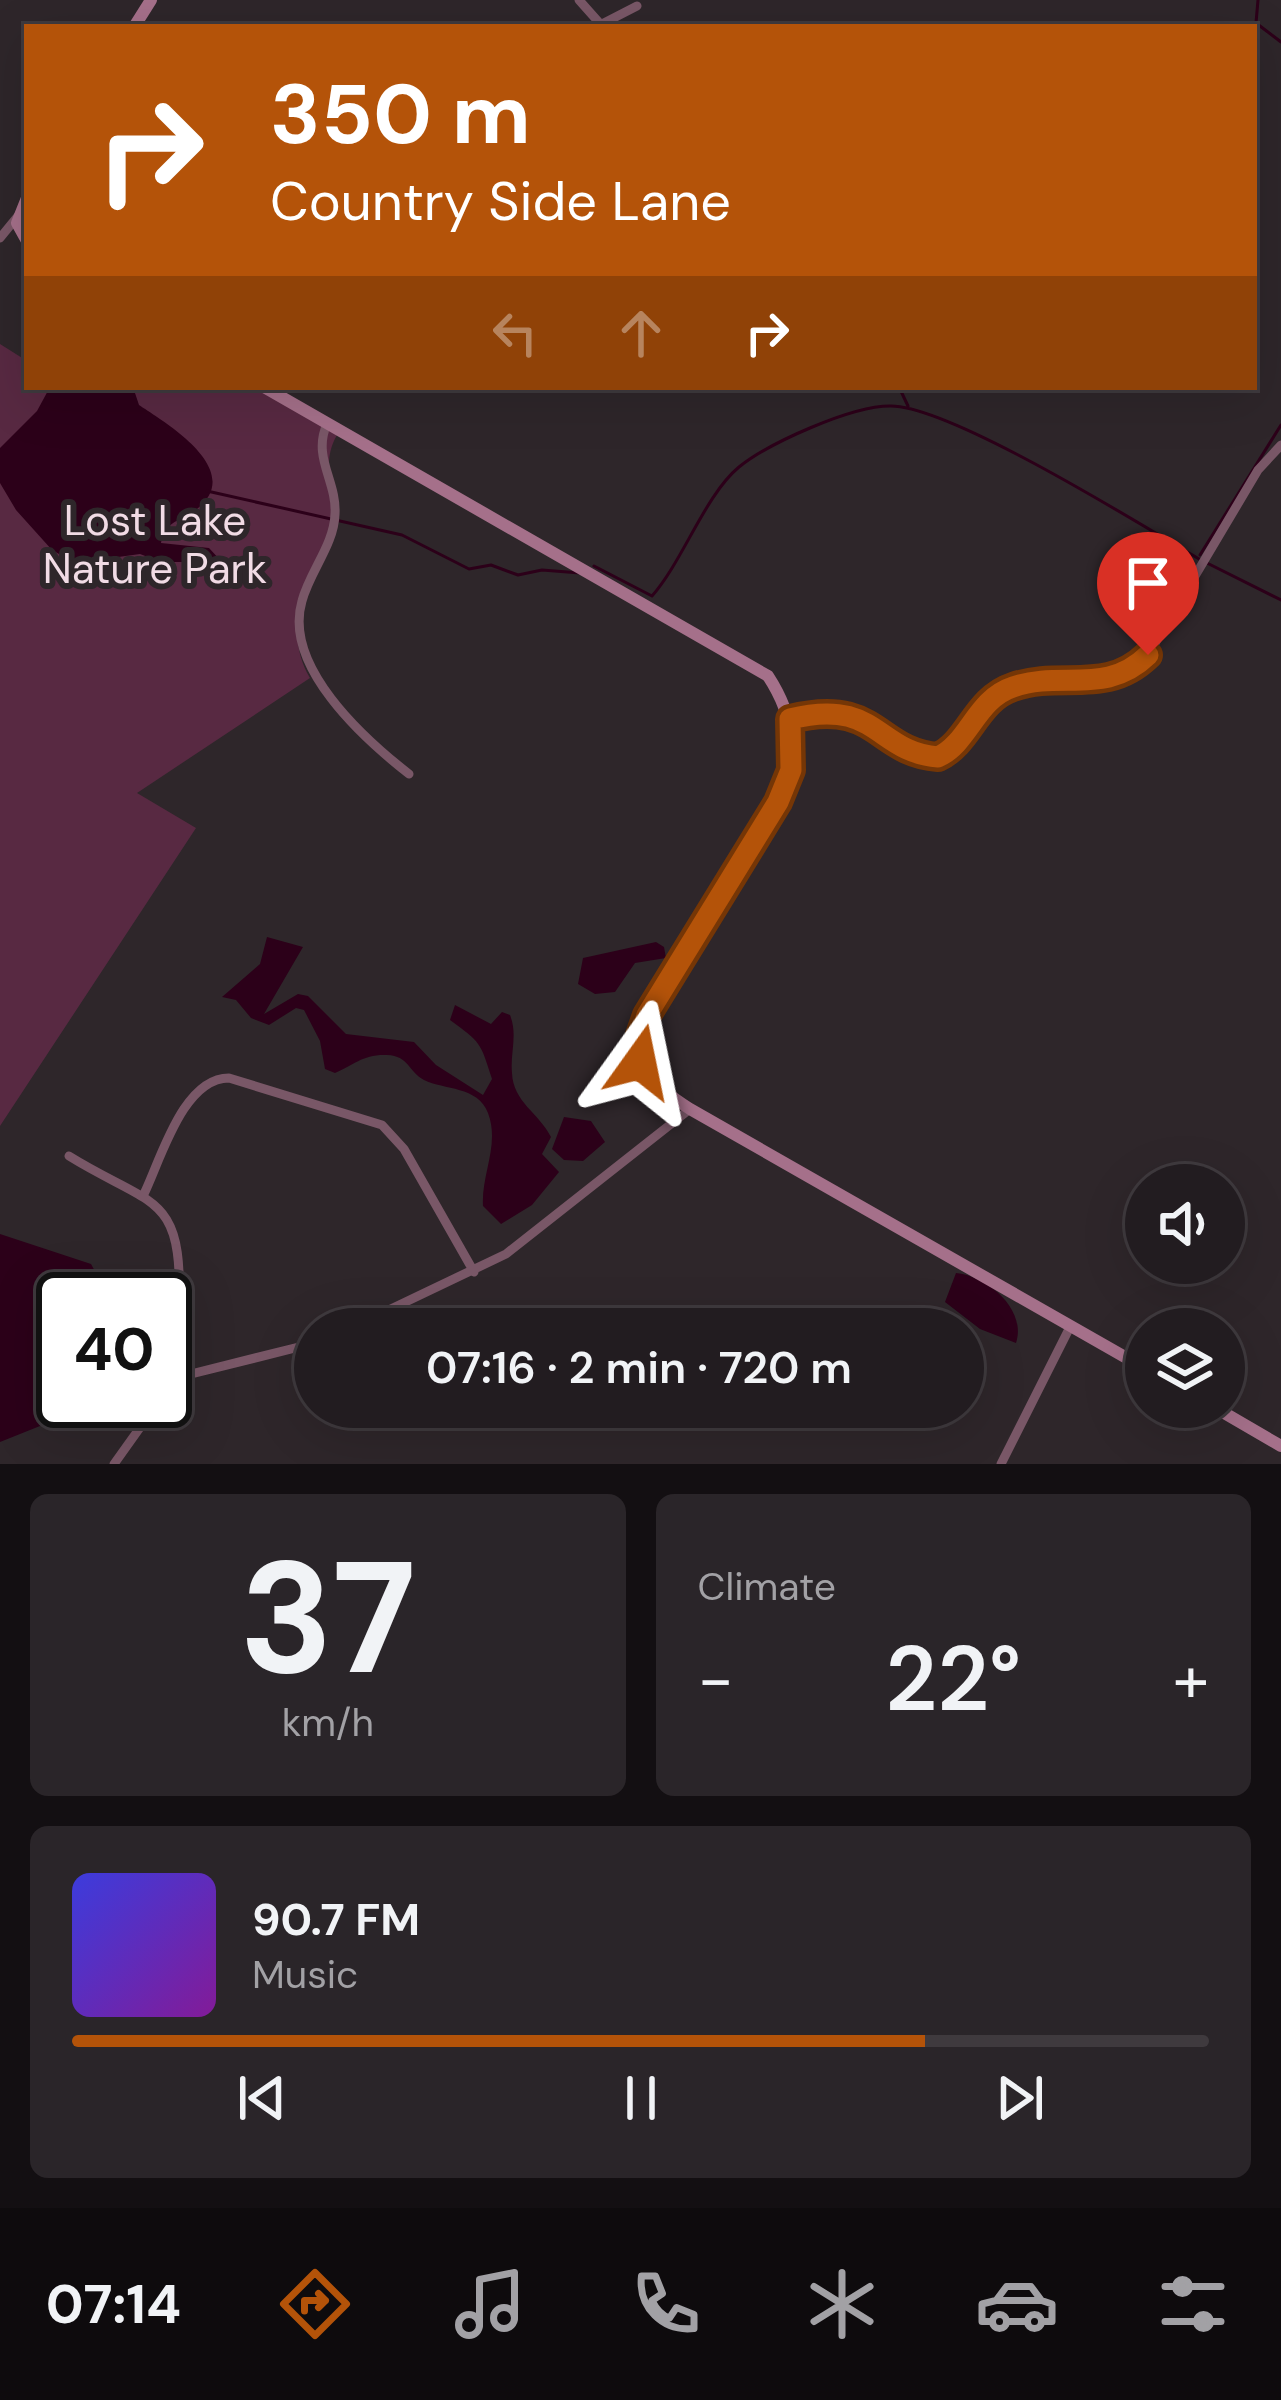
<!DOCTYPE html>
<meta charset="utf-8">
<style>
:root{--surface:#221c20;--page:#2a2529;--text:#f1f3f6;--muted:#a2a1a5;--line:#3f3a3e;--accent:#b45309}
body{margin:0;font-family:"DM Sans",sans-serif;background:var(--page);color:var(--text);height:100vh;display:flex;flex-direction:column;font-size:45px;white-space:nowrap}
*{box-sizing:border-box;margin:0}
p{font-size:39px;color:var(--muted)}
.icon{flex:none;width:66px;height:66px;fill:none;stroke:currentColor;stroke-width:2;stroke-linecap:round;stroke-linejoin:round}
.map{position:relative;height:1464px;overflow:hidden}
.details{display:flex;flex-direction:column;gap:30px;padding:30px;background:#130f12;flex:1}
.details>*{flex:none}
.guide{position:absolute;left:24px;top:24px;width:1233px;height:366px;border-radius:0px;box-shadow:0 12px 48px #0002,0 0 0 3px var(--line);background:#b45309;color:#fff;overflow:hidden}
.controls{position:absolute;left:1125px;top:1164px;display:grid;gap:24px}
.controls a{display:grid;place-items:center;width:120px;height:120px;border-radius:50%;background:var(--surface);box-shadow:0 12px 48px #0002,0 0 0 3px var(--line);font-size:60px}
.speed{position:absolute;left:36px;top:1272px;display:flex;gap:24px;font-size:60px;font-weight:700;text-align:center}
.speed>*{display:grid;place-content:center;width:156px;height:156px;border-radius:50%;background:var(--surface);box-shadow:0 12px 48px #0002,0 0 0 3px var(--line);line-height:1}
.speed .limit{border:6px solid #111;border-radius:18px;background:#fff;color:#111}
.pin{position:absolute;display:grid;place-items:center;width:102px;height:102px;color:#fff;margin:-123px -51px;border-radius:50% 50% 50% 0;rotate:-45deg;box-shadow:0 0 12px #0007}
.pin .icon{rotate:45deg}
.me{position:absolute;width:132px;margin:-66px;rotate:12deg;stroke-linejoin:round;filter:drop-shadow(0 0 9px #0008)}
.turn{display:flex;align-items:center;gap:42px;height:252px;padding:0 48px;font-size:54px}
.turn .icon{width:156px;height:156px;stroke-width:2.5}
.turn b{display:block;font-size:84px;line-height:102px}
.lanes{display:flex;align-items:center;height:114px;padding:0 48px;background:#0003;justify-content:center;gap:60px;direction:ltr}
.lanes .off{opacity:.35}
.big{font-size:90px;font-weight:600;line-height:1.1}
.details .tile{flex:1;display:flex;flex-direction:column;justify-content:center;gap:18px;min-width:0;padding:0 42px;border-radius:18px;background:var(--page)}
.details .dial{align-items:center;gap:0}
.dial b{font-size:156px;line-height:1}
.song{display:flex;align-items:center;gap:36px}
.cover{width:144px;height:144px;border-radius:18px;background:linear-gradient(135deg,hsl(240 70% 55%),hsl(290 70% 35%))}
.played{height:12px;border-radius:6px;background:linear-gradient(90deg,var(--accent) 75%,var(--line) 75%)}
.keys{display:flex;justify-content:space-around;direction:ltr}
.heat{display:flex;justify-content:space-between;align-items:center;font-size:66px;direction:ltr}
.details .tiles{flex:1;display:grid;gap:30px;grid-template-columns:1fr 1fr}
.tile:last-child{grid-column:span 2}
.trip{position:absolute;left:294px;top:1308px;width:690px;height:120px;border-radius:60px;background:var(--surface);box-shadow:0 12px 48px #0002,0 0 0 3px var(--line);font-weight:600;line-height:120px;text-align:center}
.dock{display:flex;height:192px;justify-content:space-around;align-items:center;background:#0e0b0d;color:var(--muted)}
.dock .icon{width:84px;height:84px}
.dock .current{color:var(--accent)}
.dock b{font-size:54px;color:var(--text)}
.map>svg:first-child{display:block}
.green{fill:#582942}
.water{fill:#2c0019}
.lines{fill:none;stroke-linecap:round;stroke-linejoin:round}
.stream{stroke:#2c0019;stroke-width:3}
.street{stroke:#795767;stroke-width:9}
.secondary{stroke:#a5708a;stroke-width:12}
.route-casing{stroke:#753606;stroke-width:30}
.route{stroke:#b45309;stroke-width:21}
.labels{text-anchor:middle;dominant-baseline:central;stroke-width:12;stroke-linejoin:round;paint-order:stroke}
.park-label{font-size:42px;fill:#f1dbe5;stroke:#2e262a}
</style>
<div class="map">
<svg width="1281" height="1464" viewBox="0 0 1281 1464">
<rect width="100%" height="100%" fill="#2e262a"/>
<path class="green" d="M0,344L27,361V387H258L337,435C319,466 337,494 332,527C323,584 276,619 310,678L137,793L196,828L0,1126Z"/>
<path class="water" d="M50,387H133L139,405C164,422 251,472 193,512C177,522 165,522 161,543L209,548L221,561L219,572L204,571L193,562H161L140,554L75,563L52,550L16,510L0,483V448L37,411Z
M267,937L303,947L264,1014L298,994L308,996L346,1034L414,1042L436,1065L483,1095L492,1079C480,1041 481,1043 450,1020L455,1005L491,1024L502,1012L510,1015C518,1035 510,1053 512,1073C513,1102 539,1113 551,1137L542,1154L559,1172L532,1205L501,1224L483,1206C481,1174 500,1145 488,1113C478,1086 444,1090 424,1080C408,1071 409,1056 387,1055C363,1054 354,1065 335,1073L325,1069L320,1041L304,1010L296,1008L269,1025L251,1018L236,1000L222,997L260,964Z
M656,942L664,947L666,958L635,963L615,992L595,994L578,984L583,958Z
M564,1117L591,1121L605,1142L583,1161L564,1160L552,1149Z
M0,1234L91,1264L109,1297L63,1299V1400L40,1426L0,1442Z
M956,1273C988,1276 1027,1310 1016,1343L980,1329L945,1302Z"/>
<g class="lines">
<path class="stream" d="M1258,0L1256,23L1281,42
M899,387L908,406
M207,491L402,535L469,569L491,565L518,575L542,570L580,573
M1200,555L1281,425
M1207,563L1281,600
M594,566L652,596C683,561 705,495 739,467C769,443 851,406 890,406C949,405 1140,524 1199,559"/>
<path class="street" d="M579,0L603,27
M602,24L637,6
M0,238L18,216
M327,424C312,457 337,481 335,514C334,545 310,571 302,601C283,666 363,738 409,774
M790,719C874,697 875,751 937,757C969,743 976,699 1013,687C1062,670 1106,696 1148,655L1258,470L1281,445
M69,1156C153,1208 183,1192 179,1306C178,1331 177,1368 165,1390
M144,1194C161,1159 183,1078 229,1078L382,1125L404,1149L474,1272
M349,1329L506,1254L690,1109
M171,1379L315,1343
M114,1464L159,1401
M1001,1464L1070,1327"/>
<path class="secondary" d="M134,27L151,0
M27,198L17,223L27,241
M264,387L768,676C796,719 798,755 778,801L648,1015C628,1063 651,1084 690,1109L1146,1369
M1214,1407L1281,1446"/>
</g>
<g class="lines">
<defs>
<path id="route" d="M640,1062V1035L647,1015L778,802L791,770L790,719C878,697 875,752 938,757C969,743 976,699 1013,687C1062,670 1106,696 1148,655"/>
</defs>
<use href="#route" class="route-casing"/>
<use href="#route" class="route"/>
</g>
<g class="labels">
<g class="park-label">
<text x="155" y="520">Lost Lake<tspan x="155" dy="48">Nature Park</tspan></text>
</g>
</g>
</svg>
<div class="controls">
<a><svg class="icon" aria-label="sound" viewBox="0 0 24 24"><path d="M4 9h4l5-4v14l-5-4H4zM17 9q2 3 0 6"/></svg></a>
<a><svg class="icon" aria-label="layers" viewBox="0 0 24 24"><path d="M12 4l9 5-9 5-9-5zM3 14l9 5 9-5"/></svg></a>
</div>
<div class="speed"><div class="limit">40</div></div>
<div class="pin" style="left:1148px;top:655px;background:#d93025"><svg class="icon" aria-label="arrive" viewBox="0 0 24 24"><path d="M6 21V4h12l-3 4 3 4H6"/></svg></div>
<svg class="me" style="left:640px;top:1062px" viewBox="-20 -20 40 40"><path d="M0-17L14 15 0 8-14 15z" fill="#b45309" stroke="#fff" stroke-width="4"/></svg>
<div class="trip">07:16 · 2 min · 720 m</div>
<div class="guide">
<div class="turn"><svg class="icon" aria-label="right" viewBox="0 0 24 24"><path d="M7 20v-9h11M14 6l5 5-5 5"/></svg><div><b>350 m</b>Country Side Lane</div></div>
<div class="lanes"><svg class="icon off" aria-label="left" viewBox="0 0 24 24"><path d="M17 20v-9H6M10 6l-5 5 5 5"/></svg><svg class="icon off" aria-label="ahead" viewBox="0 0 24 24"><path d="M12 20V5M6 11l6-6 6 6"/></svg><svg class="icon" aria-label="right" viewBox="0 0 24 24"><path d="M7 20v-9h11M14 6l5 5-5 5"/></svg></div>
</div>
</div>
<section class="details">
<div class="tiles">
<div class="tile dial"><b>37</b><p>km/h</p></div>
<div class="tile"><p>Climate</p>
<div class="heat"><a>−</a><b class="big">22°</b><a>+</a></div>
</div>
<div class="tile">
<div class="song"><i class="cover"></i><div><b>90.7 FM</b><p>Music</p></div></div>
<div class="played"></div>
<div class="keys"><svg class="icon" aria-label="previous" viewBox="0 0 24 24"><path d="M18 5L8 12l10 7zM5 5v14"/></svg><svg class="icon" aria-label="pause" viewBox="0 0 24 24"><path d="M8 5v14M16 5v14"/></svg><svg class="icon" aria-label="next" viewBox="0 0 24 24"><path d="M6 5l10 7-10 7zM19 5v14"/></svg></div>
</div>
</div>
</section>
<nav class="dock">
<b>07:14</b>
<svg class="icon current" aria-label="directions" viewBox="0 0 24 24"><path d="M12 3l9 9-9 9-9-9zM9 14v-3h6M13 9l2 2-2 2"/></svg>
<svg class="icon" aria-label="music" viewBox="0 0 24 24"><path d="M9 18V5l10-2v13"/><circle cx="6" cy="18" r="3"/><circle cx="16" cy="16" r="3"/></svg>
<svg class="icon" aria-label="phone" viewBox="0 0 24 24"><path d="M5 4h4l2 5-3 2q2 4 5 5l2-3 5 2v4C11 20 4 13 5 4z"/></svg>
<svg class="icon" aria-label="climate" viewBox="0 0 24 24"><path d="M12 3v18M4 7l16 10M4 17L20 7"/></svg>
<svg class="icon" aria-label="car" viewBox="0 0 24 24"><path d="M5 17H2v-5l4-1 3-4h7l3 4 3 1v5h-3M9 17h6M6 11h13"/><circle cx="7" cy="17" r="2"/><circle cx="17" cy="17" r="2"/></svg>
<svg class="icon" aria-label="filters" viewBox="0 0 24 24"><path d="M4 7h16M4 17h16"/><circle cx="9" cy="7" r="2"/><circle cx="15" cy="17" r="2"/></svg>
</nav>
